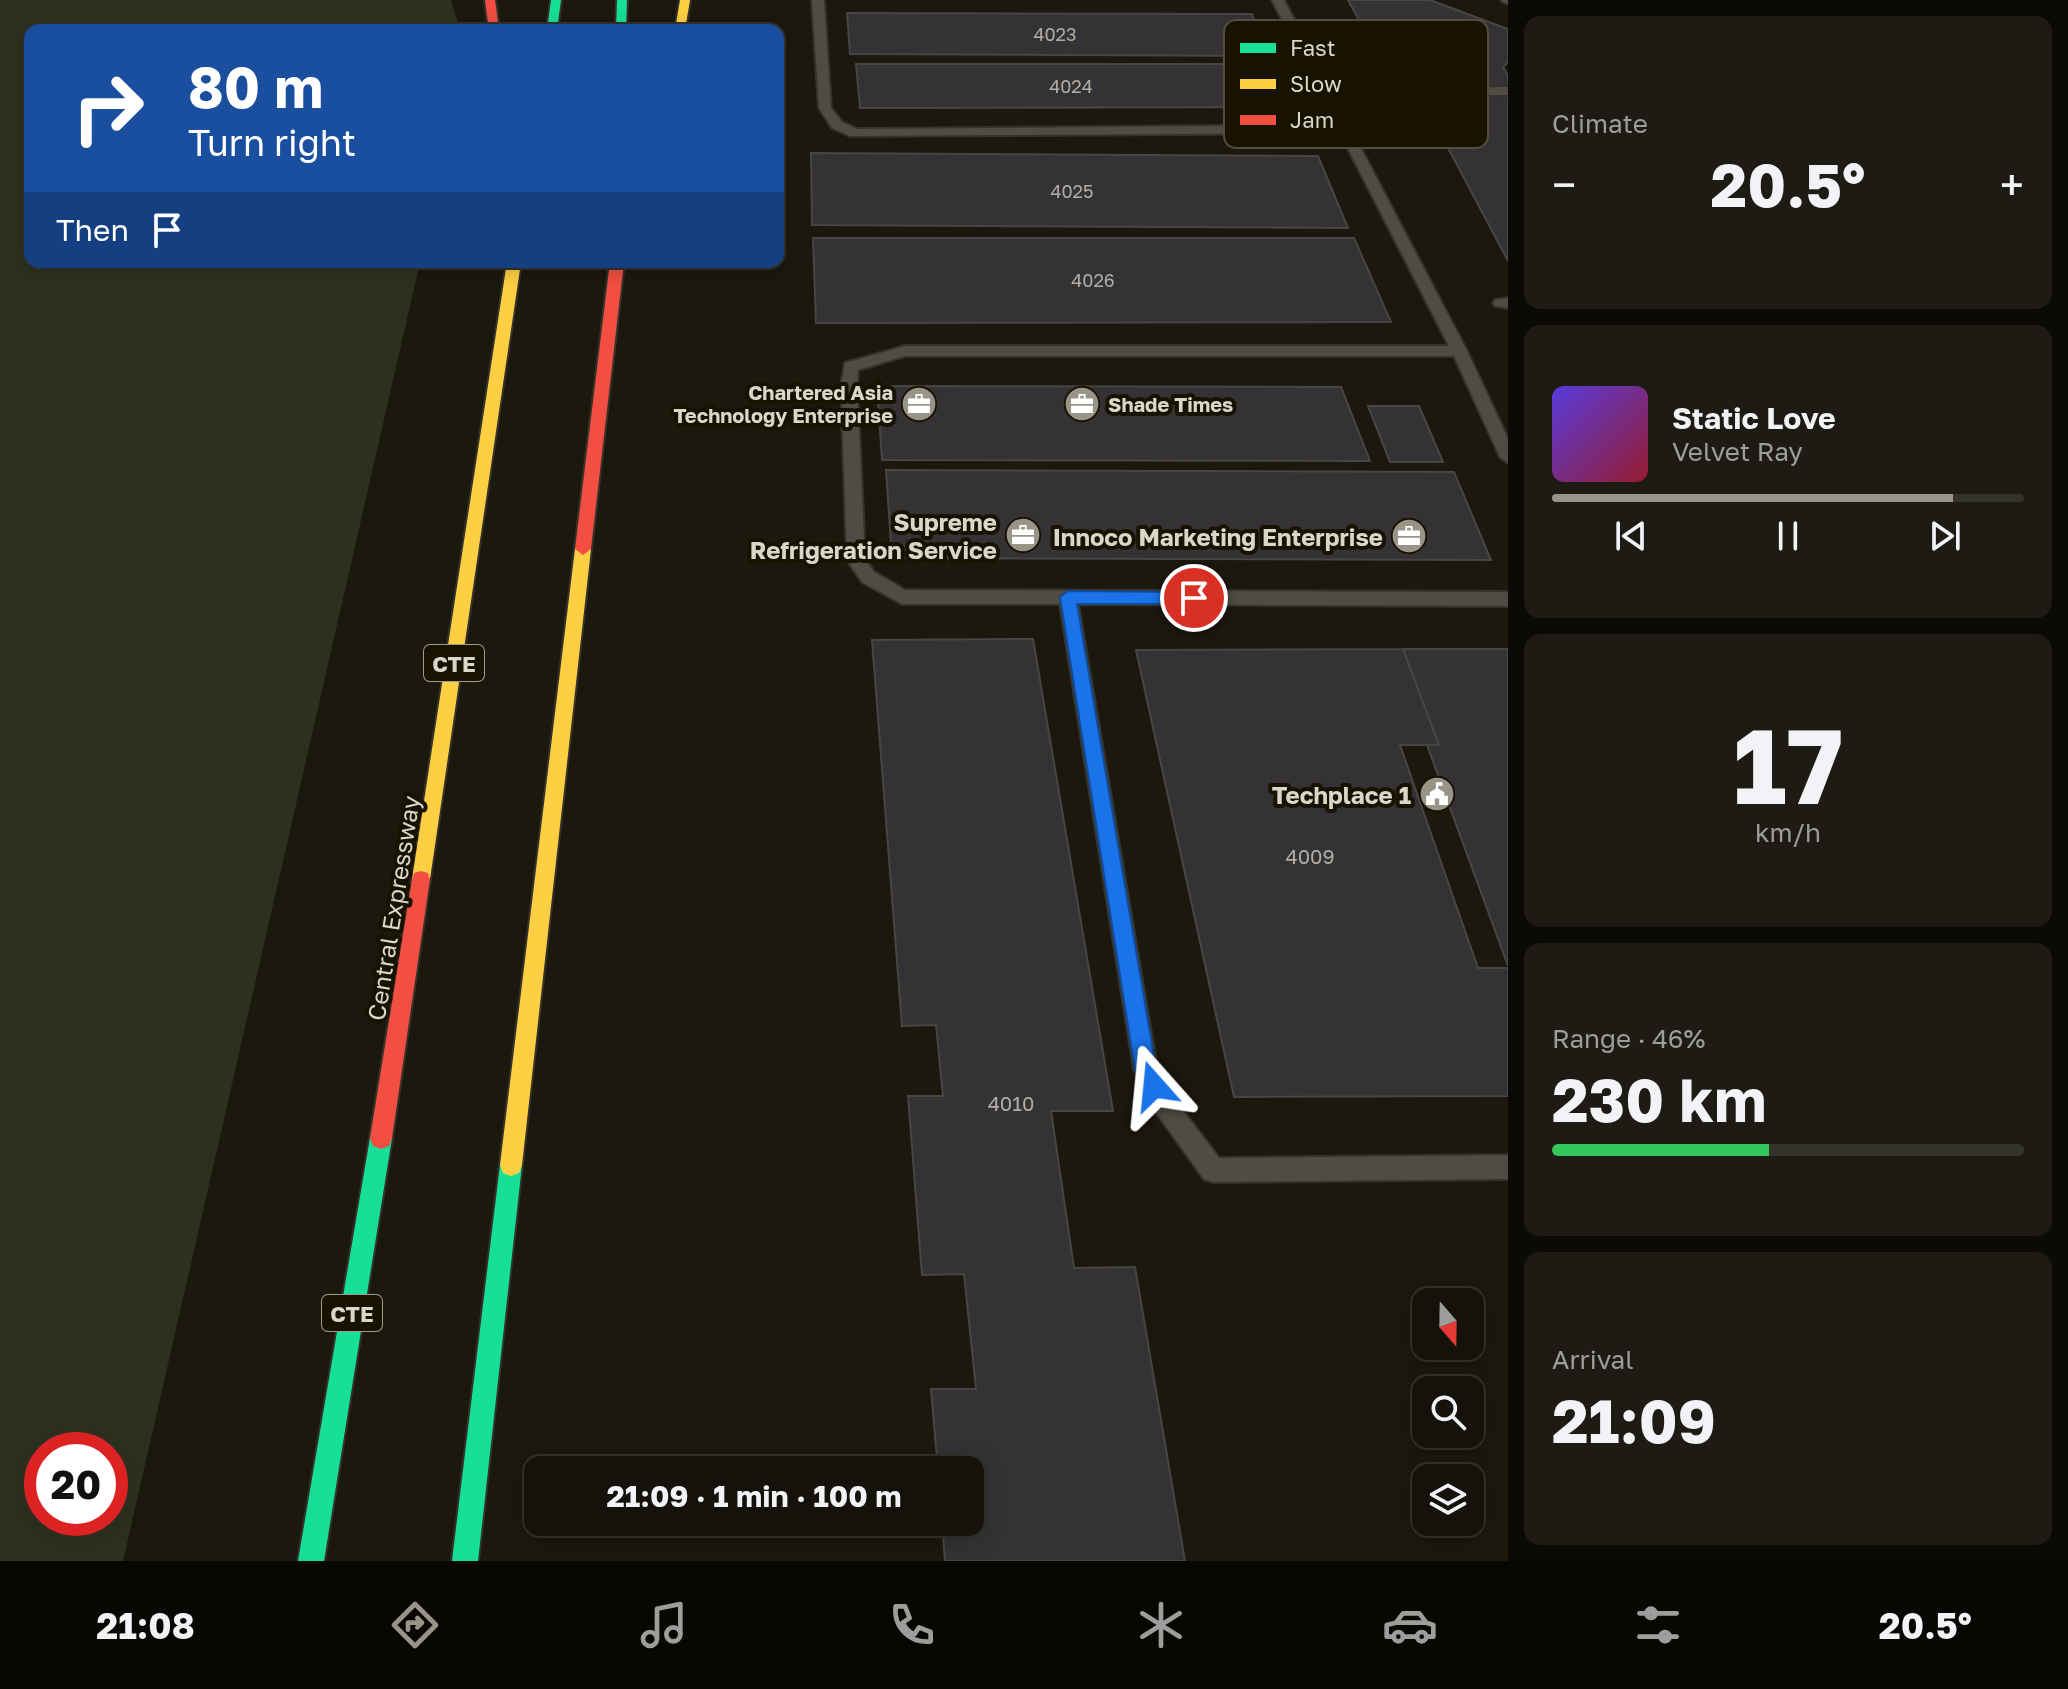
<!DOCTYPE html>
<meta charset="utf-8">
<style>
:root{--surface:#14120a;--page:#1d1b13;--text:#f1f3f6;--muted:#9d9e9c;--line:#33322b;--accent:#979488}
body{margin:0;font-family:"Golos Text",sans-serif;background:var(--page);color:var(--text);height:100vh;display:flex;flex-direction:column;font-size:30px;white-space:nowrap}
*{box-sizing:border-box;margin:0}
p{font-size:26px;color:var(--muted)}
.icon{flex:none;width:44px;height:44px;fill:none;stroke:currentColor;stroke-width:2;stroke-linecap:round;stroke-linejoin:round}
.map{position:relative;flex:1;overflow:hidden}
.drawer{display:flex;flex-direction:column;gap:16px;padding:16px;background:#0b0a06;width:560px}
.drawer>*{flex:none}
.guide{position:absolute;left:24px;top:24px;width:760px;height:244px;border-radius:16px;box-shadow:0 4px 20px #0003,0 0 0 2px var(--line);background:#1a4fa0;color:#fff;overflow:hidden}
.needle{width:52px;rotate:160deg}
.buttons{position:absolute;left:1412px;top:1288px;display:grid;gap:16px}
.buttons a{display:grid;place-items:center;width:72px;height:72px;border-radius:16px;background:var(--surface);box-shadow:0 4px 20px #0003,0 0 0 2px var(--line);font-size:40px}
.speed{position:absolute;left:24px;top:1432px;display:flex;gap:16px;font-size:40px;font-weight:700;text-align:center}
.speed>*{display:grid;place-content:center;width:104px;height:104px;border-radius:50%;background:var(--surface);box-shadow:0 4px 20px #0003,0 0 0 2px var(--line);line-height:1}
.speed .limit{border:12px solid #d22;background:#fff;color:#111}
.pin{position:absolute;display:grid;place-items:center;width:68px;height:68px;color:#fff;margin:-34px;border:4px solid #fff;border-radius:50%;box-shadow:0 2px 8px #0007}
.me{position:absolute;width:88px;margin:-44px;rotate:342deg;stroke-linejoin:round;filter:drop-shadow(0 0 6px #0008)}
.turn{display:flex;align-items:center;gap:28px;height:168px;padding:0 32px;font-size:36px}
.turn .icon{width:104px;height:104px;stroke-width:2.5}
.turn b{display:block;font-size:56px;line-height:68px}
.then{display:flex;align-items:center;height:76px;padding:0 32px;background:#0003;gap:16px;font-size:30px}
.big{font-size:60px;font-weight:700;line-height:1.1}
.drawer .widget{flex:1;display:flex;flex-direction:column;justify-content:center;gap:12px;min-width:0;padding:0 28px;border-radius:16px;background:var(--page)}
.drawer .dial{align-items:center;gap:0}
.dial b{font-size:104px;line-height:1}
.song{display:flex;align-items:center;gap:24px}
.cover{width:96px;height:96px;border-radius:12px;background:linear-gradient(135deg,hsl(250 70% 55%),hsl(350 70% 35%))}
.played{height:8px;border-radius:4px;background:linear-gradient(90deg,var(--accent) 85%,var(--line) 85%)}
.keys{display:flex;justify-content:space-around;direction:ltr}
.heat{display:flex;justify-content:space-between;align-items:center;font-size:44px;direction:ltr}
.charge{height:12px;border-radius:6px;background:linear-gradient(90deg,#34c759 46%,var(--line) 0)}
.trip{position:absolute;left:524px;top:1456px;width:460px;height:80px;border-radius:16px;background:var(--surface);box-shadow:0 4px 20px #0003,0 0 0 2px var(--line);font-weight:700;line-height:80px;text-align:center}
.tabs{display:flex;height:128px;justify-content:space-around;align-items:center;background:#080704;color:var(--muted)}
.tabs .icon{width:56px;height:56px}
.tabs .active{color:var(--accent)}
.tabs b{font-size:36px;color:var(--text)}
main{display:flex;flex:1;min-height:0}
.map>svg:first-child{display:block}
.green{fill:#2c311f;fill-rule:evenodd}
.building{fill:#343234;stroke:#484645;stroke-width:2}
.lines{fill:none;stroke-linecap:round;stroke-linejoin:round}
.lane-casing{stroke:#34322b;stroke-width:4}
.fast-casing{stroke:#34322b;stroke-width:4}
.slow-casing{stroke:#34322b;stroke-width:4}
.jam-casing{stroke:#34322b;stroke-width:4}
.lane{fill:#4f4c43;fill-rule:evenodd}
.fast{fill:#16e098;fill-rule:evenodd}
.slow{fill:#ffcf43;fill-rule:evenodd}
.jam{fill:#f24e42;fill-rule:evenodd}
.route{fill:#1a73e8;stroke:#114b97;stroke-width:2}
.labels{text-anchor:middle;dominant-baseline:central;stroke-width:8;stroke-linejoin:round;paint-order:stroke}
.far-number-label{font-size:18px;fill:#b0aea4}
.far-poi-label{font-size:20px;font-weight:bold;fill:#dad7ca;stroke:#181201;text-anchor:end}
.number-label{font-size:20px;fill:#b0aea4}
.shield{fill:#181201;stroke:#a09c8e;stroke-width:2}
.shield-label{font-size:22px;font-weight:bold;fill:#dad7ca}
.poi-label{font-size:24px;font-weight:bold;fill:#dad7ca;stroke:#181201;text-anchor:end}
.street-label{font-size:24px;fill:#dad7ca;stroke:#181201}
.key{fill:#181201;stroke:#524d3d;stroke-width:2}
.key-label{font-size:22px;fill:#dad7ca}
</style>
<main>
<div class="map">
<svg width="1508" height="1561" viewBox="0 0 1508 1561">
<rect width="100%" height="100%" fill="#1b180d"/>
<path class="green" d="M0,0H451L460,30H30V262H420L123,1561H0ZM42,1450H110V1518H42Z"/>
<path class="building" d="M1348,0H1430L1508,29V62L1503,67L1508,76V87H1478L1467,66H1384Z
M847,13L1252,14L1270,56L850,54Z
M856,64H1274L1294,107L860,108Z
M1420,95L1508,96V261Z
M811,153L1318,156L1348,228L812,225Z
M813,238H1354L1391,322L816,323Z
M877,386L1341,387L1370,461L882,460Z
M1368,406H1419L1443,462H1390Z
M886,470L1454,472L1491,560L892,558Z
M1033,639L1113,1111H1051L1074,1268L1135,1267L1185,1561H945L942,1522H970V1470H938L931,1389H976L964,1274L922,1275L908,1096H943L936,1025L902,1026L872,640Z
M1403,649H1508V966L1427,745H1439Z
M1403,649L1439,745H1400L1478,968H1508V1096L1234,1097L1136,650Z"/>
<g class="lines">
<defs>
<path id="lane" d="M812,0H824L831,108L842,122L857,129L1336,125L1272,0H1284L1330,89L1508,87V95L1334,97L1467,351L1508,439V463L1500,457L1454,356H905L858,370L857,385L865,559L874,572L905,590L1508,592V606L1078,604L1157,1068L1171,1095L1219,1158L1508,1155V1179L1213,1182L1204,1179L1155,1111L1134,1070L1060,604H902L862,582L847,560L841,385L845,363L905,346H1449L1340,133L850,136L832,128L819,108Z
M1501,0H1508V4L1503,2Z
M1508,298V308L1495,306L1493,303L1495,300Z"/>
<path id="fast" d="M551,0H561L557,30H547Z
M617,0H627L626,30H616Z
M381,1127L389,1130L392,1138L324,1561H298L370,1138L373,1130Z
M511,1154L519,1157L522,1165L478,1561H452L500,1165L503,1157Z"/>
<path id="slow" d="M680,0H690L685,30H675Z
M507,262H521L430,879L428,885L421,887L414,885L412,879Z
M583,543L591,549L522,1165L519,1173L511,1176L503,1173L500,1165L575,549Z"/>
<path id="jam" d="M485,0H495L499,30H489Z
M610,262H624L591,549L583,555L575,549Z
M421,871L428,873L430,879L392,1138L389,1146L381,1149L373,1146L370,1138L412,879L414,873Z"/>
</defs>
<use href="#lane" class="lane-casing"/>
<use href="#fast" class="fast-casing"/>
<use href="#slow" class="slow-casing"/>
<use href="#jam" class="jam-casing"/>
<use href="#lane" class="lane"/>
<use href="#fast" class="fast"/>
<use href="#slow" class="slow"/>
<use href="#jam" class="jam"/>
</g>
<path class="route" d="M1068,591L1194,592L1202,598L1194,604H1077L1156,1068L1165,1086L1162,1094L1154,1097L1147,1094L1135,1070L1060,597Z"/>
<defs>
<symbol id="office-disc" viewBox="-11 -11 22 22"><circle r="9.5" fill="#979488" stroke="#181201"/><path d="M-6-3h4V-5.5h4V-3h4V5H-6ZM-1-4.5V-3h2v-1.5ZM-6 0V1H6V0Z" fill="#fff"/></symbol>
<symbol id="civic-disc" viewBox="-11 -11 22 22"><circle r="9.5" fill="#979488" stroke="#181201"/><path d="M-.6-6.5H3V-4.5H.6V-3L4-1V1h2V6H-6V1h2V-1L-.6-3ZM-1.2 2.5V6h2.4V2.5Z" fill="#fff"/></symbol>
</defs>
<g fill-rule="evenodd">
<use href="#office-disc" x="899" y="384" width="40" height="40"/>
<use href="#office-disc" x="1062" y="384" width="40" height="40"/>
<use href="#office-disc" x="1003" y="515" width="40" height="40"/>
<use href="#office-disc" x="1389" y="516" width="40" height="40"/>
<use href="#civic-disc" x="1417" y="774" width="40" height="40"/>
</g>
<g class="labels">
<g class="far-number-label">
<text x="1055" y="34">4023</text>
<text x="1071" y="86">4024</text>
<text x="1072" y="191">4025</text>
<text x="1093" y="280">4026</text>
</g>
<g class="far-poi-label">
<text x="893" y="392">Chartered Asia<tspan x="893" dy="23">Technology Enterprise</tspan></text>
<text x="1108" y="404" text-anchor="start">Shade Times</text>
</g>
<g class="number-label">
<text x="1310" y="856">4009</text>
<text x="1011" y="1103">4010</text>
</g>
<g class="shield">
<rect x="424" y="645" width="60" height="36" rx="6"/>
<rect x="322" y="1295" width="60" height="36" rx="6"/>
</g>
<g class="shield-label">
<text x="454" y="663">CTE</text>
<text x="352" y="1313">CTE</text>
</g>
<g class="poi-label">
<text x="997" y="521">Supreme<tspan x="997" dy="28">Refrigeration Service</tspan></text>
<text x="1383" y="536">Innoco Marketing Enterprise</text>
<text x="1411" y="794">Techplace 1</text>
</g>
<g class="street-label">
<text transform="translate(393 908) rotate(-81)">Central Expressway</text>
</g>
</g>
<rect x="1224" y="20" width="264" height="128" rx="12" class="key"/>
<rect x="1240" y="43" width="36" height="10" fill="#16e098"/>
<rect x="1240" y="79" width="36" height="10" fill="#ffcf43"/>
<rect x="1240" y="115" width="36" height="10" fill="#f24e42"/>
<g class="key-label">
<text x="1290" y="56">Fast</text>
<text x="1290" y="92">Slow</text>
<text x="1290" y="128">Jam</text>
</g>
</svg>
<div class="buttons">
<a><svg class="needle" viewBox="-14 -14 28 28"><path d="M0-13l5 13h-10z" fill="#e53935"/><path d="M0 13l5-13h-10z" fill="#9d9e9c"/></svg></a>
<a><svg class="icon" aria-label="search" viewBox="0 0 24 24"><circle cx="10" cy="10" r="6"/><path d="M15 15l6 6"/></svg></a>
<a><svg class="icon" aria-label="layers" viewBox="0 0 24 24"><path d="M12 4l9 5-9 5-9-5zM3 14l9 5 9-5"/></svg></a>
</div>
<div class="speed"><div class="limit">20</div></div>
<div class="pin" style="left:1194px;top:598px;background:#d93025"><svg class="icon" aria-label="arrive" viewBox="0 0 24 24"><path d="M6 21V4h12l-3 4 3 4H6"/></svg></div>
<svg class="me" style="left:1154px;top:1086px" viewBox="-20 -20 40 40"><path d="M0-17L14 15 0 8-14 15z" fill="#1a73e8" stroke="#fff" stroke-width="4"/></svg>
<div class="trip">21:09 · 1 min · 100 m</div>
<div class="guide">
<div class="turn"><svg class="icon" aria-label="right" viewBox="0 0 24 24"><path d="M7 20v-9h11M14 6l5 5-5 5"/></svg><div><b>80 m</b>Turn right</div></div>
<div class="then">Then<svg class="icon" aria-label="arrive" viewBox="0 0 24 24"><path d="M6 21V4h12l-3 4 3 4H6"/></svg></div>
</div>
</div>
<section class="drawer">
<div class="widget"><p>Climate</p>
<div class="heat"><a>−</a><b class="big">20.5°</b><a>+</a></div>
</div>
<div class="widget">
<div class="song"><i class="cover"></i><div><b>Static Love</b><p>Velvet Ray</p></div></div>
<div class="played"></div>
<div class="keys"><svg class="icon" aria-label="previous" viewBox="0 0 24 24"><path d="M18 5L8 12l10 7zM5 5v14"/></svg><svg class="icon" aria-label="pause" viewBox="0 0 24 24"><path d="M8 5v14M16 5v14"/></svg><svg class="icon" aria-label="next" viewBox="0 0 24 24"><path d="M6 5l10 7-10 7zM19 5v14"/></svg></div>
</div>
<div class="widget dial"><b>17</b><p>km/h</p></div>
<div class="widget"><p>Range · 46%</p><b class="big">230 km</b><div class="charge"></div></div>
<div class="widget"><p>Arrival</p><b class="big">21:09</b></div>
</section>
</main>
<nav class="tabs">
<b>21:08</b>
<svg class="icon active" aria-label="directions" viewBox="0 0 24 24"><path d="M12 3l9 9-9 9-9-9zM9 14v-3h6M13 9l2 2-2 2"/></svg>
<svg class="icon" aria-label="music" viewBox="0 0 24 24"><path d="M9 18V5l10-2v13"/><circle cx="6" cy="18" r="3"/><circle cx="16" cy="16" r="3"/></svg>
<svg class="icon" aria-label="phone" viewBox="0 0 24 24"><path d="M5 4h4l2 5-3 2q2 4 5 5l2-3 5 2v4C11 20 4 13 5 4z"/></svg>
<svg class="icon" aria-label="climate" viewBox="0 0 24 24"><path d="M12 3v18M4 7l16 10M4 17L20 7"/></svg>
<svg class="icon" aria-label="car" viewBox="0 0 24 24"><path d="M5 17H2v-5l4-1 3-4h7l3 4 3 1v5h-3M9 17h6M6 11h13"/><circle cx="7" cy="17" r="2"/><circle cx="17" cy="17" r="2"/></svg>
<svg class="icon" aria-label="filters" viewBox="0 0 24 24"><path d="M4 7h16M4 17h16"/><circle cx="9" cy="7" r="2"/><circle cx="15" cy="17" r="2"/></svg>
<b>20.5°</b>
</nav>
